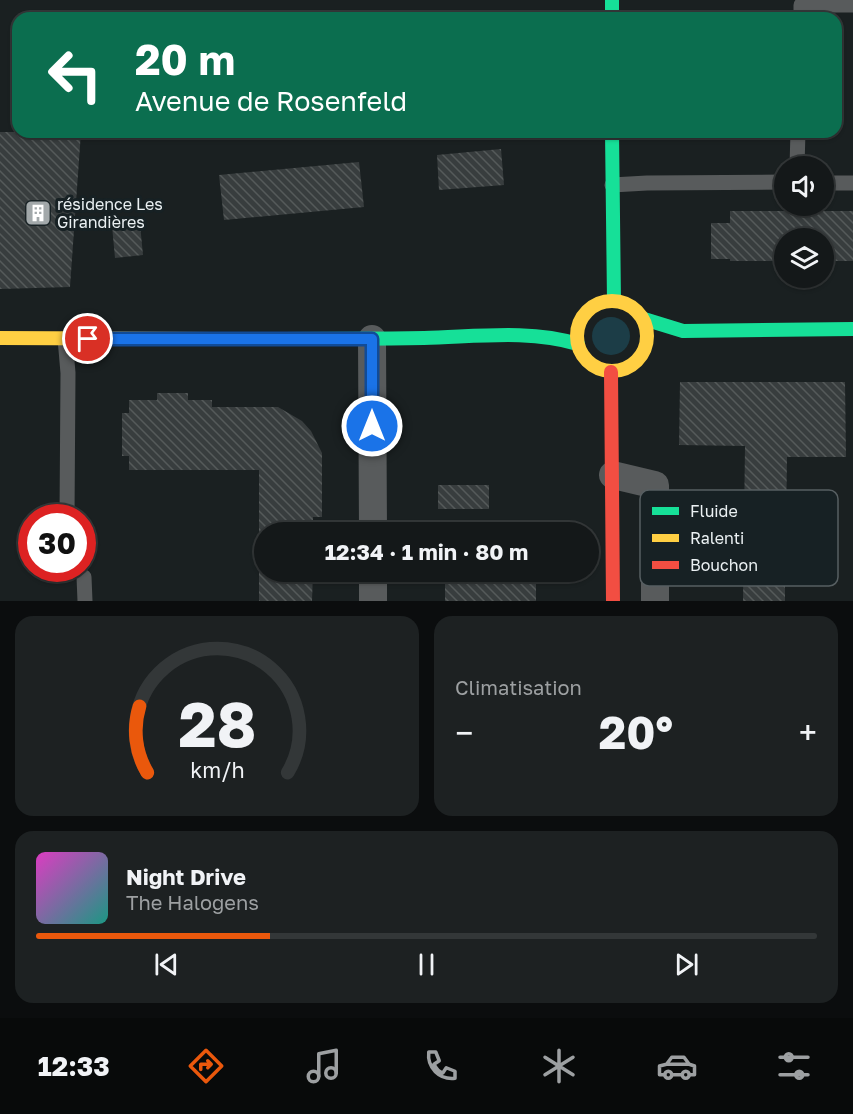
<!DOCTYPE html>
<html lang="fr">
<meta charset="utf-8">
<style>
:root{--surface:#141819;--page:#1d2122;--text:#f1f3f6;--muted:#9da0a2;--line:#333738;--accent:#ea580c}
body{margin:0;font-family:"Golos Text",sans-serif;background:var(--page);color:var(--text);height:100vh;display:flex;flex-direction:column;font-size:22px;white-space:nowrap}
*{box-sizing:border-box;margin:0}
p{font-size:20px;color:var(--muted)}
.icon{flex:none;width:33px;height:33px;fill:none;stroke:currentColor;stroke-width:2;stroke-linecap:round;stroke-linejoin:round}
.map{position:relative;height:601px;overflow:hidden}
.details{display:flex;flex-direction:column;gap:15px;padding:15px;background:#0b0d0e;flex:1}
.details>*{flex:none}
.top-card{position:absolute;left:12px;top:12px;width:830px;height:126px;border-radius:18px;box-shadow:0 2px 4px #0004,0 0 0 2px var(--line);background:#0b6e4f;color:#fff;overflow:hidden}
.buttons{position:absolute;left:774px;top:156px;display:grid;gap:12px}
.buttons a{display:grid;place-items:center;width:60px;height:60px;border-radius:50%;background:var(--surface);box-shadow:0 2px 4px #0004,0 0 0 2px var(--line);font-size:30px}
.speed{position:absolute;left:18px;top:504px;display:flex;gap:12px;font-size:30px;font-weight:700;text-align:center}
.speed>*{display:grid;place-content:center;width:78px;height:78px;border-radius:50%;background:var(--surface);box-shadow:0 2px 4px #0004,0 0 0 2px var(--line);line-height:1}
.speed .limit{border:9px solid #d22;background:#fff;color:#111}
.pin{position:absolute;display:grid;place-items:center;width:51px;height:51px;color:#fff;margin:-26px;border:3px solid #fff;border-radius:50%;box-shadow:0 2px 6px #0007}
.me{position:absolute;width:66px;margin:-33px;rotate:0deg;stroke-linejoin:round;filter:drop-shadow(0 0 4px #0008)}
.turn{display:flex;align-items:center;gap:21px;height:126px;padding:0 24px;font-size:27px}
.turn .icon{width:78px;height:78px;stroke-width:2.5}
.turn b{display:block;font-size:42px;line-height:51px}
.big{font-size:45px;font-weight:700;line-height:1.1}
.details .tile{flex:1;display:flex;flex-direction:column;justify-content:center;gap:9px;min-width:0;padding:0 21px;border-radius:18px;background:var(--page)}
.details .dial{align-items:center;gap:0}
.dial svg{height:156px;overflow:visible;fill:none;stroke:var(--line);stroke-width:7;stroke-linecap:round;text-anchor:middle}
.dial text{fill:var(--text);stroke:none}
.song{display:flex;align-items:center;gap:18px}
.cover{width:72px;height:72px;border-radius:9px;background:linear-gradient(135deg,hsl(310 70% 55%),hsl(170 70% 35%))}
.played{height:6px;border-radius:3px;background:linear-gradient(90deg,var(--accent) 30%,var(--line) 30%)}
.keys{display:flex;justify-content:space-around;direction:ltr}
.heat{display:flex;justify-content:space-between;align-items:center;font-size:33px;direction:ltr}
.details .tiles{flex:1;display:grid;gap:15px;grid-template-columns:1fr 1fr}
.tile:last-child{grid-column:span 2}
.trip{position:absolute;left:254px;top:522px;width:345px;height:60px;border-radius:30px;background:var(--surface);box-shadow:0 2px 4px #0004,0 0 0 2px var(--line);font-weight:700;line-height:60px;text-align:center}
.menu{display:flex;height:96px;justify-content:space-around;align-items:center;background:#080a0a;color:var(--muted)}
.menu .icon{width:42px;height:42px}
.menu .selected{color:var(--accent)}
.menu b{font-size:27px;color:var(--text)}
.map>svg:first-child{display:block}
.green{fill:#1c3d47}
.building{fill:url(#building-back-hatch)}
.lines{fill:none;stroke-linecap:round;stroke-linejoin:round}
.lane{stroke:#585b5c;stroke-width:15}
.street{stroke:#585b5c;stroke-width:28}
.fast{stroke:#16e098;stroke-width:14}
.slow{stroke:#ffcf43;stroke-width:14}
.jam{stroke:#f24e42;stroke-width:14}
.route-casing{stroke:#114b97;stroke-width:15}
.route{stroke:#1a73e8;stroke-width:10}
.labels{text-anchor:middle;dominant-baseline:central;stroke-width:6;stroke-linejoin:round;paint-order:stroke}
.poi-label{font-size:16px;fill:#ebf1f3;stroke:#172124;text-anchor:start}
.key{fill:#172124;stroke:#575f62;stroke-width:1.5}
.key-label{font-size:16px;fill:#ebf1f3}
</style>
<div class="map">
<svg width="853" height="601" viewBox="0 0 853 601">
<defs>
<pattern id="building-back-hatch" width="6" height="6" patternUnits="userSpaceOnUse" patternTransform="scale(1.5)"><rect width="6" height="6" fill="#383d3e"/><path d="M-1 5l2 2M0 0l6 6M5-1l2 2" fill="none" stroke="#555a5a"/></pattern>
</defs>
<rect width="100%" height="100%" fill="#1a2021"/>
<path class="green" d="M592 336a19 19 0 1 1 38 0a19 19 0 1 1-38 0Z"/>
<path class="building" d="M0,132H81L70,287L0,289Z
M501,149L504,185L439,190L437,155Z
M359,162L364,207L224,220L219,175Z
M730,211H853V261H824V238H784V261H730V259H711V223H730Z
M140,224L143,255L115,258L112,226Z
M680,382H845L846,457H787L786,531H789L787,585H785V601H743L745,446L679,445Z
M157,393H188V400H212V407H278L302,421L311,431L322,453V517H313V532H264V572H313L312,601H259V470H129V456H122V413H129V400H157Z
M438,485H489V509H438Z
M445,572H536V601H445Z"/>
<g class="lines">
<path class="lane" d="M801,18V5H853
M797,166L798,132
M824,183H853
M612,185L647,183L784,182
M65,338L68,373L67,518
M84,577L85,601"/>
<path class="street" d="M372,339L373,532
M613,475L655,485V601
M373,572V601"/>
<path class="fast" d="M612,0V18
M612,132L614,301
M644,319L683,331L853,329
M214,339C284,339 354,339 424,338C474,337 529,329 578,344"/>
<path class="slow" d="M577 336a35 35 0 1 1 70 0a35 35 0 1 1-70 0Z
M0,338L214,339"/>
<path class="jam" d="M611,372L613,601"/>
</g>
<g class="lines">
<defs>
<path id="route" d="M88,339H372V426"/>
</defs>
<use href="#route" class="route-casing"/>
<use href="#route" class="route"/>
</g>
<defs>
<symbol id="building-square" viewBox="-11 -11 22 22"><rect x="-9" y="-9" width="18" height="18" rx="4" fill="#a2a8aa" stroke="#172124"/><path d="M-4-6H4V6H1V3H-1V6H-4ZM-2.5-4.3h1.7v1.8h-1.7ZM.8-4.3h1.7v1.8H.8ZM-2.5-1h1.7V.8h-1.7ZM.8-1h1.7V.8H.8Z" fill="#fff"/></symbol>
</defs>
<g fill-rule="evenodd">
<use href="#building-square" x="23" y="198" width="30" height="30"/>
</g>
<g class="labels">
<g class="poi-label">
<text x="57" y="204">résidence Les<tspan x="57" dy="18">Girandières</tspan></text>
</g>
</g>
<rect x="640" y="490" width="198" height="96" rx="9" class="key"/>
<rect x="652" y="507" width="27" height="8" fill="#16e098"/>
<rect x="652" y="534" width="27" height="8" fill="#ffcf43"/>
<rect x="652" y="561" width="27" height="8" fill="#f24e42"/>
<g class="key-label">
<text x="690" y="517">Fluide</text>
<text x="690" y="544">Ralenti</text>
<text x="690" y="571">Bouchon</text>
</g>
</svg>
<div class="buttons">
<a><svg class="icon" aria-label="sound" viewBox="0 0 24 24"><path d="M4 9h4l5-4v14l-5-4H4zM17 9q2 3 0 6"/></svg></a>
<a><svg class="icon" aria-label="layers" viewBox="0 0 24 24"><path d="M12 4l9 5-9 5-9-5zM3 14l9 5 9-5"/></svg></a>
</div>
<div class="speed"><div class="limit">30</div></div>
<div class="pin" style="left:88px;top:339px;background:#d93025"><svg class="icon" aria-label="arrive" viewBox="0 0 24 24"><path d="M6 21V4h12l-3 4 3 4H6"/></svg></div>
<svg class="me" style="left:372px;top:426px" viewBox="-20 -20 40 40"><circle r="17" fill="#1a73e8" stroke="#fff" stroke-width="3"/><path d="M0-11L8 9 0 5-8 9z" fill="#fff"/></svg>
<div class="trip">12:34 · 1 min · 80 m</div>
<div class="top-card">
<div class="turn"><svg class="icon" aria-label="left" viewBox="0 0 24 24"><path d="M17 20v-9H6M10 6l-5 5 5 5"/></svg><div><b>20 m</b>Avenue de Rosenfeld</div></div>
</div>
</div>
<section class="details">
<div class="tiles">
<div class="tile dial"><svg viewBox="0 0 100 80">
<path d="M14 69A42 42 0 1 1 86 69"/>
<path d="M14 69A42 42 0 0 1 10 35" stroke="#ea580c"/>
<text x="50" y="56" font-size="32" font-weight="700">28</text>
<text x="50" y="72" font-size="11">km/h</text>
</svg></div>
<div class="tile"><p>Climatisation</p>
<div class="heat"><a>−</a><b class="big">20°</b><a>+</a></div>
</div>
<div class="tile">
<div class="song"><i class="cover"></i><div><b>Night Drive</b><p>The Halogens</p></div></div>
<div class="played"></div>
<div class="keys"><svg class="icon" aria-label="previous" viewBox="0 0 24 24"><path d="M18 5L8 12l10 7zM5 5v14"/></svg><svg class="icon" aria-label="pause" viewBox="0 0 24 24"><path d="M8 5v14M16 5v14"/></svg><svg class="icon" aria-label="next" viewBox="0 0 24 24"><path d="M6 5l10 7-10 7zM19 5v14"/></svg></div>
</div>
</div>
</section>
<nav class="menu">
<b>12:33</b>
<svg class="icon selected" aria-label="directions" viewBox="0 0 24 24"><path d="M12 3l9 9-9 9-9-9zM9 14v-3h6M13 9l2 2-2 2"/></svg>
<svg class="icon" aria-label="music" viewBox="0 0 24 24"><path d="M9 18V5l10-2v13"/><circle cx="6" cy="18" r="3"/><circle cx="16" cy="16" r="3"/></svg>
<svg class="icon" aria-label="phone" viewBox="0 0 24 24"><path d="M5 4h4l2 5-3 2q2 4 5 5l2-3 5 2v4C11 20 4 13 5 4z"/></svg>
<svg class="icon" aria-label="climate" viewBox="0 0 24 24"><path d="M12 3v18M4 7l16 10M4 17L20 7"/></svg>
<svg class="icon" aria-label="car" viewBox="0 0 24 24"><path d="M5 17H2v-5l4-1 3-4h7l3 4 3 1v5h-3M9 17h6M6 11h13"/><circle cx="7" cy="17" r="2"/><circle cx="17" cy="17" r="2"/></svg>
<svg class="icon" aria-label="filters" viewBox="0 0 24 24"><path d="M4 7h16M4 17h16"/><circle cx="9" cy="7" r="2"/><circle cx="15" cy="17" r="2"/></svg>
</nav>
